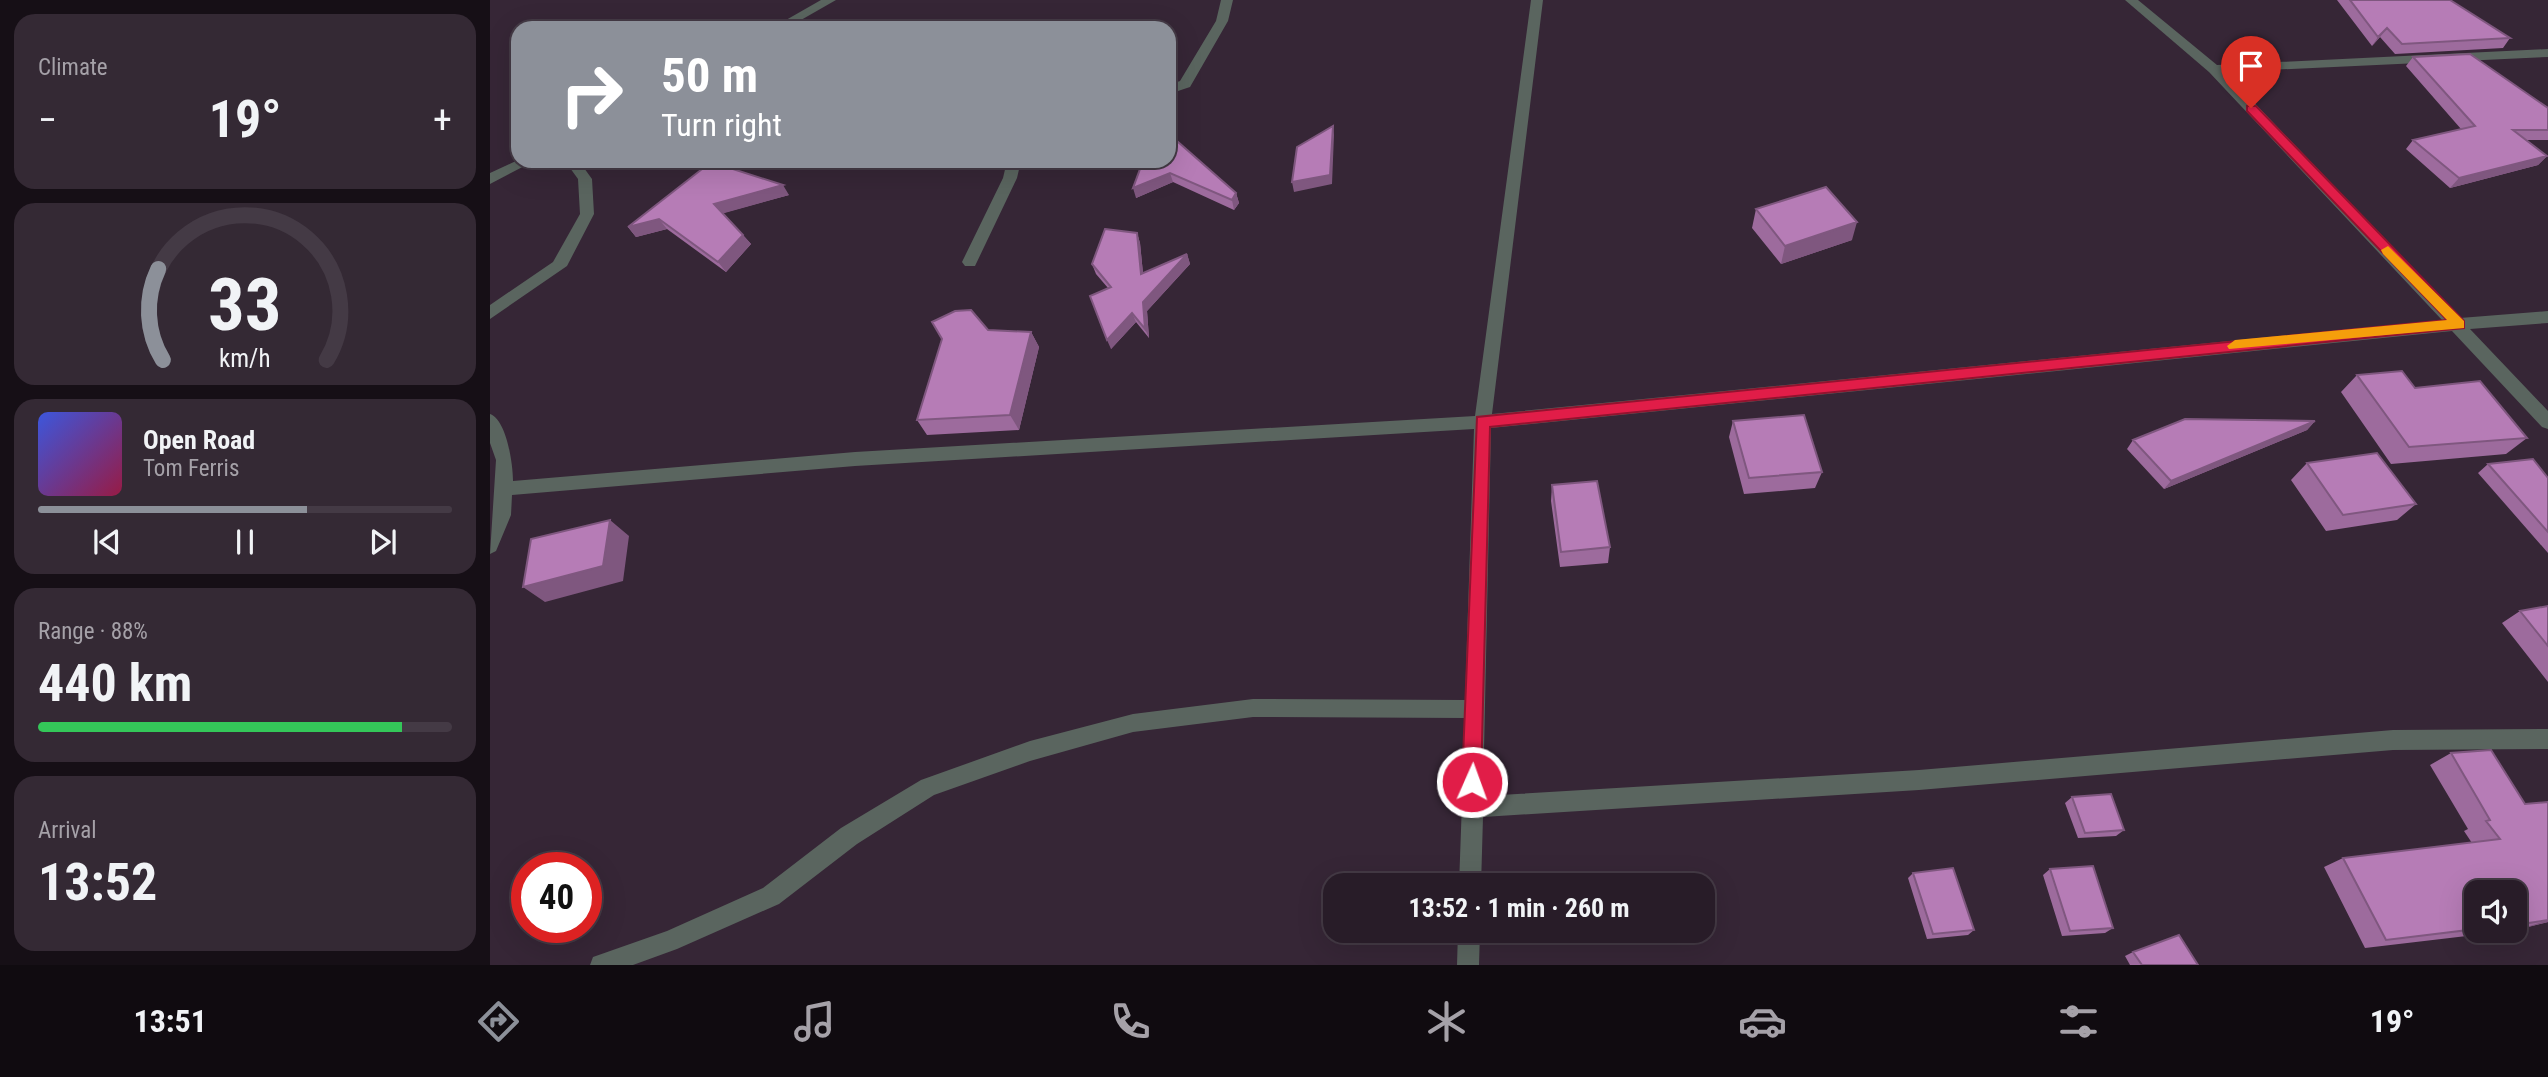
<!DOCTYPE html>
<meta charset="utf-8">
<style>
:root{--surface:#281c28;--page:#342934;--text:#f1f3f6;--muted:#a5a1a8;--line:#443a45;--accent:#8c9099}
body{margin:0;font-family:"Roboto Condensed",sans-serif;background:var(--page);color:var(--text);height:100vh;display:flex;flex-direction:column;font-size:26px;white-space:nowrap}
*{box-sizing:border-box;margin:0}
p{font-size:23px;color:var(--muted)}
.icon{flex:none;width:38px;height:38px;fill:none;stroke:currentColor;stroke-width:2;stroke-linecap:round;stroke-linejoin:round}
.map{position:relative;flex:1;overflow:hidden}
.drawer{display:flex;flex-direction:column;gap:14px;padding:14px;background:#160f16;width:490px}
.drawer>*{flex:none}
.banner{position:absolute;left:21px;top:21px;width:665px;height:147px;border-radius:21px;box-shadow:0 7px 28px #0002,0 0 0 2px var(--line);background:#8c9099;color:#fff;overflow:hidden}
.buttons{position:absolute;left:1974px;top:880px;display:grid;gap:14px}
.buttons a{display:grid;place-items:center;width:63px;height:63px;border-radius:14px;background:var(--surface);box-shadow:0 7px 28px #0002,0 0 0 2px var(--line);font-size:35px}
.speed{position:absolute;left:21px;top:852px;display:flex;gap:14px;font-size:35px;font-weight:700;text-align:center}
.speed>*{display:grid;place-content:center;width:91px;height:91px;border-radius:50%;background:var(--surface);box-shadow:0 7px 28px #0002,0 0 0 2px var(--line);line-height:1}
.speed .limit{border:10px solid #d22;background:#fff;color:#111}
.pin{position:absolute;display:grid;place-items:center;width:60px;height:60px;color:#fff;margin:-72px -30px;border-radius:50% 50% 50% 0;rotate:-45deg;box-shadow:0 0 7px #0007}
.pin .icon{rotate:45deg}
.me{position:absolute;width:77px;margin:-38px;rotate:2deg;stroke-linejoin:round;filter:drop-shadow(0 0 5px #0008)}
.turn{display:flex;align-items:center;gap:24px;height:147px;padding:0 35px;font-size:32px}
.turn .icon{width:91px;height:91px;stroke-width:2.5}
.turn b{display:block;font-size:49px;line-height:60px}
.big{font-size:52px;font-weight:700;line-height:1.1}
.drawer .widget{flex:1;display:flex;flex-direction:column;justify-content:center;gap:10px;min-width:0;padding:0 24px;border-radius:21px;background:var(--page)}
.drawer .dial{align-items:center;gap:0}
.dial svg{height:182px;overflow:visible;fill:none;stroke:var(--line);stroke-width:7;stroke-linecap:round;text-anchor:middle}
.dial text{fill:var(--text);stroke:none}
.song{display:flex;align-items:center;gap:21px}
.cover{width:84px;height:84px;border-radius:10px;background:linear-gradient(135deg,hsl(230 70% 55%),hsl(340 70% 35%))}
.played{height:7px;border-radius:4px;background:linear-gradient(90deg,var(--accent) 65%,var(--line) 65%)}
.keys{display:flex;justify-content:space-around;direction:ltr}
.heat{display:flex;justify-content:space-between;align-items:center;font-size:38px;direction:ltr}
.charge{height:10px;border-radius:5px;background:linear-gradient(90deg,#34c759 88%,var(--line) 0)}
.trip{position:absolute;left:833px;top:873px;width:392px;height:70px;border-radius:21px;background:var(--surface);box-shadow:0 7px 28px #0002,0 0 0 2px var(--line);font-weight:700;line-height:70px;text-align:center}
.tab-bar{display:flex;height:112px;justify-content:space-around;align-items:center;background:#100b10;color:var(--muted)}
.tab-bar .icon{width:49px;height:49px}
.tab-bar .active{color:var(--accent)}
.tab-bar b{font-size:32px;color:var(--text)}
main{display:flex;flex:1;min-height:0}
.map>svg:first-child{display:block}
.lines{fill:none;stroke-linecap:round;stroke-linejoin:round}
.minor{fill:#5a655f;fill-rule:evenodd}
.wall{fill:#9d6b9d}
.shaded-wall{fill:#7f577f}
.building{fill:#b67cb6;stroke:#7f577f;stroke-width:2}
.route{fill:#e11d48;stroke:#92132f;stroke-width:2}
.slow{fill:#f59e0b}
</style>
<main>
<section class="drawer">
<div class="widget"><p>Climate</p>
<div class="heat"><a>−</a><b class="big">19°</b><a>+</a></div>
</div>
<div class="widget dial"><svg viewBox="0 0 100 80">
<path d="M14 69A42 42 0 1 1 86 69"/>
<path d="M14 69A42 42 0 0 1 12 29" stroke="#8c9099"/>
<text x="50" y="56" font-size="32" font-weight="700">33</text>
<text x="50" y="72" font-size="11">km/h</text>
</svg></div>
<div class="widget">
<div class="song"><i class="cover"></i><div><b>Open Road</b><p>Tom Ferris</p></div></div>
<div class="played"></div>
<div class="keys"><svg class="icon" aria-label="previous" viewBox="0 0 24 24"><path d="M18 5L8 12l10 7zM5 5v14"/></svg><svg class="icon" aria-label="pause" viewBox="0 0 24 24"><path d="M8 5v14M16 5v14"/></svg><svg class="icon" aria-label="next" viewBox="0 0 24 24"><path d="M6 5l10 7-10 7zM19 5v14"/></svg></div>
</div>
<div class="widget"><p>Range · 88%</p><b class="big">440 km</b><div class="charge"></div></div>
<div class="widget"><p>Arrival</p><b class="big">13:52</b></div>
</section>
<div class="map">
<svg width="2058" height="965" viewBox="0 0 2058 965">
<rect width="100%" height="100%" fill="#362636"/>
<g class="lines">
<path class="minor" d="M331,0H346L297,28H282Z
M731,0H743L738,21L700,87L679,94V85L690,81L726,21Z
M1041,0H1053L1002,414L1952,320L1719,72L1635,0H1648L1727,65L2058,49V57L1735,72L1970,318L2058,311V323L1980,329L2058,411V429L2052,427L1962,331L1001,428L993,796L1429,770L1903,730L2058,729V749L1903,750L1429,790L993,817L991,886H969L975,718L763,717L643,732L540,761L444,795L367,844L289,904L187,949L143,965H100L103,957L177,931L273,888L351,828L431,780L540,741L643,714L763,699L975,700L984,429L365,466L22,495L21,515L6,551L0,554L6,460L0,443V414C17,420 23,465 23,481L365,452L985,416Z
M28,160L44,161L0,184V173Z
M75,161H89L102,179L104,214L77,266L0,319V305L63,262L90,214L88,179Z
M517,161H531L527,178L485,266H475L472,262L513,178Z
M968,931H990L989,965H967Z"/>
</g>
<path class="wall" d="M1847,0H1960L2020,38L2013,48L1905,54L1890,37L1882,46Z
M1923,57L2058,108V140H2036L2057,156L2048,165L1960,188L1916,149L1923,140L1971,129L1916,66Z
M635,161H679L746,193L749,203L744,210L683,182L646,198L650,168Z
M221,162L299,195L233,213L261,244L236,272L177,229L146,237L138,227Z
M1266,209L1362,240L1291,264L1262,228Z
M647,233L650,243L653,273L697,254L700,264L657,311L659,338L646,322L621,349L618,288L606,274L602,264Z
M498,330L541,332L549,347L529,430L437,435L427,420Z
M1867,375L1925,388L2037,438L2016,454L1901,464L1851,392Z
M1243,421L1332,472L1325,488L1254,494L1239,437Z
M1825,421L1817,430L1674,489L1637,449L1643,440Z
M1817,463L1926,504L1907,520L1836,531L1801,480Z
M1998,464L2058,478V553L1988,473Z
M1062,485L1120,547L1118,563L1070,567L1061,501Z
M2058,606V682L2012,623L2030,611Z
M2001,750L2058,922L2025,930V892H1986V931H2019L1875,948L1834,867L1853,858L1982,843L1974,831L1978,829L1940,765L1961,753Z
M1582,797L1634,830L1626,836L1588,838L1575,803Z
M1560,869L1623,928L1615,933L1572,936L1553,875Z
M1423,873L1484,930L1478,935L1437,939L1418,878Z
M1643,952L1708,965H1640L1635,956Z"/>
<path class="shaded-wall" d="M1897,28L1890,37L1882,46L1888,37Z
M843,126L844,135L842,184L804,192L802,182Z
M2057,156L2048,165L1960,188L1969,178Z
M680,173L683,182L646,198L643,188Z
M293,185L299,195L231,214L224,204Z
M746,193L749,203L744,210L742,200Z
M169,219L177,229L146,237L138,227Z
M1367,222L1362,240L1291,264L1295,246Z
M647,233L650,243L654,284L651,274Z
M253,235L261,244L236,272L228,262Z
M697,254L700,264L657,311L659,338L655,329L653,302Z
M642,313L646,322L621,349L617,340Z
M541,332L549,347L529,430L520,415Z
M1825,421L1817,430L1674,489L1681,481Z
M120,520L139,536L133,581L55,602L33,587Z
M2058,920V922L2027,930L2052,922Z"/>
<path class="building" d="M1860,0H1960L2020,38L1912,44L1897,28L1888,37Z
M1980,54L2058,108V130H2023L2057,156L1969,178L1923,140L1985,126L1923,57Z
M843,126L840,175L802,182L807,147Z
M679,134L746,193L742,200L680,173L643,188L653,161H679Z
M221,162L293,185L224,204L253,235L228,262L169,219L138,227Z
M1336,187L1367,222L1295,246L1266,209Z
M615,229L647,233L651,274L697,254L653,302L655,329L642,313L617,340L600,296L621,287L602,264Z
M481,310L498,330L541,332L520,415L427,420L452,339L442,322L465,311Z
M1912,371L1925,388L1990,381L2037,438L1919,447L1867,375Z
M1314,415L1332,472L1259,478L1243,421Z
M1695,419L1825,421L1681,481L1643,440Z
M1887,453L1926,504L1853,515L1817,463Z
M2043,459L2058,478V532L1998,464Z
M1107,481L1120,547L1071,552L1062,485Z
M120,520L113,566L33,587L41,539Z
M2058,606V646L2030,611Z
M2001,750L2035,804L2058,802V920L2025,925V892H1986V929L1896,940L1853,858L2010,839L1996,821L2000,820L1961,753Z
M1621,794L1634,830L1595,833L1582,797Z
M1603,866L1623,928L1580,931L1560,869Z
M1463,868L1484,930L1443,934L1423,873Z
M1689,935L1708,965H1652L1643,952Z"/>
<path class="route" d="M1757,106H1766L1974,321V328L1000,427L991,782L989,789L982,792L975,789L972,782L987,417L1957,320L1757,111Z"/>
<path class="slow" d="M1898,246L1974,321V328L1739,349L1737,346L1745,340L1957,320L1893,254L1891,250Z"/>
</svg>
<div class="buttons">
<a><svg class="icon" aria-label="sound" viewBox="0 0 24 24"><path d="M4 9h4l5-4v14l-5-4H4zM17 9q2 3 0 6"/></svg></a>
</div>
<div class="speed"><div class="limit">40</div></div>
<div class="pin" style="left:1761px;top:108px;background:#d93025"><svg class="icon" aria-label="arrive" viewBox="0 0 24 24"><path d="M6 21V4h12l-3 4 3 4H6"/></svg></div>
<svg class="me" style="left:982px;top:782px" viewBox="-20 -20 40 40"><circle r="17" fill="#e11d48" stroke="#fff" stroke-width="3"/><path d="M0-11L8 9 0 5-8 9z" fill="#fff"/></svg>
<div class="trip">13:52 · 1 min · 260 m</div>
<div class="banner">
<div class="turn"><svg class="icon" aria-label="right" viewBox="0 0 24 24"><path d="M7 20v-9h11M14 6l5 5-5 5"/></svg><div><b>50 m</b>Turn right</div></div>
</div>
</div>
</main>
<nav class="tab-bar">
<b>13:51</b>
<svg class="icon active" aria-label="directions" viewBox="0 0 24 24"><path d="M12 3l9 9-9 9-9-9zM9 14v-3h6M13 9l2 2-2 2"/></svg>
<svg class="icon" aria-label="music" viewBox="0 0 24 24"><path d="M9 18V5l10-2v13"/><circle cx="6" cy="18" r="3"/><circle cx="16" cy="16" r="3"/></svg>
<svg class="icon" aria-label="phone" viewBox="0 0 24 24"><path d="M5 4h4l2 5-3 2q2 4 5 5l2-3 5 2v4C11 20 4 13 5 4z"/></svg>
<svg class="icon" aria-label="climate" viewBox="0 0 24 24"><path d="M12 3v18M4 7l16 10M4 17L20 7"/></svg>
<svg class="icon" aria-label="car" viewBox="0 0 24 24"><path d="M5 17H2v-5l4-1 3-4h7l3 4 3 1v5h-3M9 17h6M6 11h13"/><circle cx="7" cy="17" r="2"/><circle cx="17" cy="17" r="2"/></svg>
<svg class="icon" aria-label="filters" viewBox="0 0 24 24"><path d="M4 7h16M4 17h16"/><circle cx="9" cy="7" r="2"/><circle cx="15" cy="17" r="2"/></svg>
<b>19°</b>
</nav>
